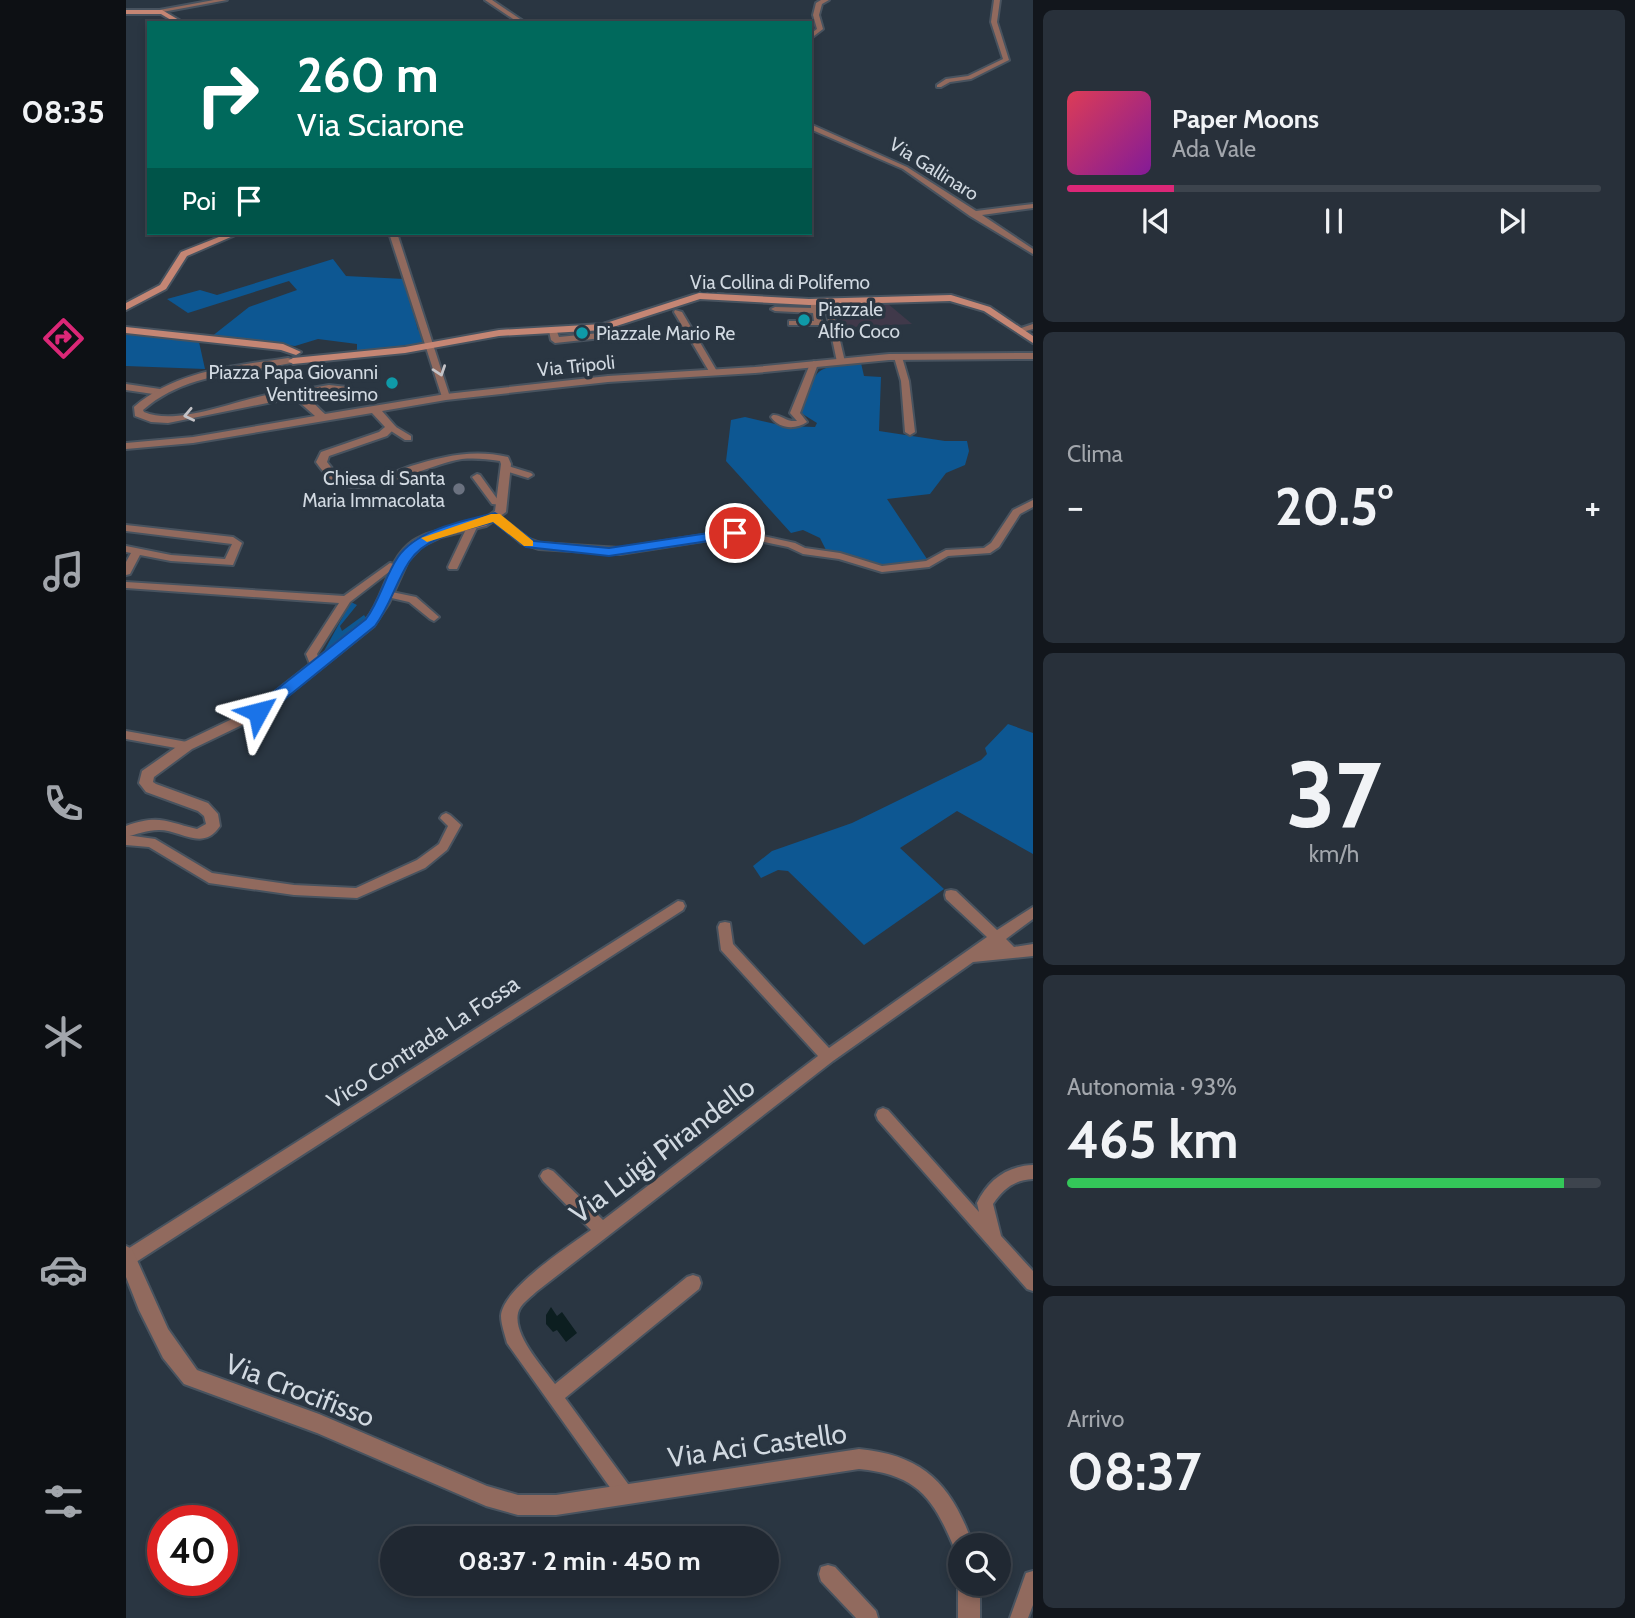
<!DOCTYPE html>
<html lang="it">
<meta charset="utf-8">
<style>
:root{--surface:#202832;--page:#28303a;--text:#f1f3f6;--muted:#a2a6ac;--line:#3d444d;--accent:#db2777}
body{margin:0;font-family:Cabin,sans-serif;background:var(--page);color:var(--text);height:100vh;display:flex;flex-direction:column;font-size:26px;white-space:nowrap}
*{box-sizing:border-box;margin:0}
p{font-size:23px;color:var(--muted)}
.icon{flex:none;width:38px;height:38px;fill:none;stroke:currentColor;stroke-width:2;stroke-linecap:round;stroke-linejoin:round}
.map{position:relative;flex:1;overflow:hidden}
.side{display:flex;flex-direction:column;gap:10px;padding:10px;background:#12161c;width:602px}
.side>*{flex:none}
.banner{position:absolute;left:21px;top:21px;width:665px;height:214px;border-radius:0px;box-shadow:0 4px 10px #0003,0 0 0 2px var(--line);background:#00695c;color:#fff;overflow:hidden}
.controls{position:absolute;left:822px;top:1533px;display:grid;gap:14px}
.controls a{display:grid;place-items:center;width:63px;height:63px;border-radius:50%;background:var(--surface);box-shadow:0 4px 10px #0003,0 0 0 2px var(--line);font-size:35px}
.speed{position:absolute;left:21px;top:1505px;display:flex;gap:14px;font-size:35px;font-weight:700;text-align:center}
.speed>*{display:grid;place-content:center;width:91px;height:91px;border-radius:50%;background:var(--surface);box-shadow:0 4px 10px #0003,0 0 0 2px var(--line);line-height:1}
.speed .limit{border:10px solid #d22;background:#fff;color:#111}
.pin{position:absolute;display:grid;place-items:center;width:60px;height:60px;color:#fff;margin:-30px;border:4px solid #fff;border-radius:50%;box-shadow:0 2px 7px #0007}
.me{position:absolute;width:77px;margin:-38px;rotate:52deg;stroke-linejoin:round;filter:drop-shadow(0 0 5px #0008)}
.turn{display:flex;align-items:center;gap:24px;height:147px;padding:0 35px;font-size:32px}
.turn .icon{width:91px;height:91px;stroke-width:2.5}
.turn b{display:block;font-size:49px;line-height:60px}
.then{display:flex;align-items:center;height:66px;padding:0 35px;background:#0003;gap:14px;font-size:26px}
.big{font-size:52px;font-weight:800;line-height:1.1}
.side .tile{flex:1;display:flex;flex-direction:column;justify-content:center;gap:10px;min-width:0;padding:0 24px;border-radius:10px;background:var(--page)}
.side .dial{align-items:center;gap:0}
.dial b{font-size:91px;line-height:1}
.song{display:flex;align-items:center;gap:21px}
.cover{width:84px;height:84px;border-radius:10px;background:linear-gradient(135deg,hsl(350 70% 55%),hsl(290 70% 35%))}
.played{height:7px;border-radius:4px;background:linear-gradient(90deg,var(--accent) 20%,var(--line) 20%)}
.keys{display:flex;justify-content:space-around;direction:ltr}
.heat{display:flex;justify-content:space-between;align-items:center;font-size:38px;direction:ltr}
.charge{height:10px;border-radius:5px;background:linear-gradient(90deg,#34c759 93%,var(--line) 0)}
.trip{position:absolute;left:254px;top:1526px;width:399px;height:70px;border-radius:35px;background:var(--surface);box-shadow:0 4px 10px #0003,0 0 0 2px var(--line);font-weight:800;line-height:70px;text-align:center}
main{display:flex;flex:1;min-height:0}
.tabs{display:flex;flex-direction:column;width:126px;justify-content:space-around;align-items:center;background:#0d1014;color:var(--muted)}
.tabs .icon{width:49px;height:49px}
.tabs .active{color:var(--accent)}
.tabs b{font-size:32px;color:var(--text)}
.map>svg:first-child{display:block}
.education{fill:#40394a}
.green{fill:#0d5792}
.water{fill:#0c1e20}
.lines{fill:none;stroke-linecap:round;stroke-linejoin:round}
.minor-casing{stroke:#48535f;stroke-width:4}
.tertiary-casing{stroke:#48535f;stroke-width:4}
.secondary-casing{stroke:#48535f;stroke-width:4}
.minor{fill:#916a5e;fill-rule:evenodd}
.tertiary{fill:#916a5e;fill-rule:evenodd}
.secondary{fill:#c58674;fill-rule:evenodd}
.oneway{stroke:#c4c3c7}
.route{fill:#1a73e8;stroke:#114b97;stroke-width:2}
.slow{fill:#f59e0b}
.culture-dot{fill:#0f9aa8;stroke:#2a3642;stroke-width:2.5}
.worship-dot{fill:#6b7280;stroke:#2a3642;stroke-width:2.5}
.labels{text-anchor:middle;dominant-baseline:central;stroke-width:7;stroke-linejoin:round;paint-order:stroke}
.far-street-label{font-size:19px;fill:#d1d9e1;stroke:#2a3642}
.far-poi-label{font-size:19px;fill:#d1d9e1;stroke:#2a3642;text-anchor:start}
.street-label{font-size:23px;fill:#d1d9e1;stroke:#2a3642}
.near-street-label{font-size:28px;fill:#d1d9e1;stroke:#2a3642}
</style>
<main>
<nav class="tabs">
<b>08:35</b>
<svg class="icon active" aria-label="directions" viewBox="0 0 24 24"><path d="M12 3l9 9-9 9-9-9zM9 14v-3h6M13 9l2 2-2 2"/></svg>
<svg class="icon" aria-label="music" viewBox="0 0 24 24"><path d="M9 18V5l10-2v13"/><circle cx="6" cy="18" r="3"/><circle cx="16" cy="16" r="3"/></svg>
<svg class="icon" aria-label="phone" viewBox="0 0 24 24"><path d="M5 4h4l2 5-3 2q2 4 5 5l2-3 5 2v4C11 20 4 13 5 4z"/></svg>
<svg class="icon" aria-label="climate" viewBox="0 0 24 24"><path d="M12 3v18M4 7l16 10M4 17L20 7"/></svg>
<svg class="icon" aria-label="car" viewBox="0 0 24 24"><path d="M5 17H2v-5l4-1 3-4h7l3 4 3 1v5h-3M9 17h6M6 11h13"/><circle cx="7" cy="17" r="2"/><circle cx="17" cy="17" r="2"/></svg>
<svg class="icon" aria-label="filters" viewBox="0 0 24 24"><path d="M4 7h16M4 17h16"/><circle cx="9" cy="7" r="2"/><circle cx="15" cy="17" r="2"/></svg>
</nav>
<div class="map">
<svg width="907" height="1618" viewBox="0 0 907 1618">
<rect width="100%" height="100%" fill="#2a3642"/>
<path class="education" d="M761,303L786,324L726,327L714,324L708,306Z"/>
<path class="green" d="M207,259L220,276L278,279L292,330H297L299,343L231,351V344L192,339L169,346L85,337L123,307L171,290L163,281L62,313L41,299L74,290L91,295Z
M0,334L73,342L79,369L0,366Z
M735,363L738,376L755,377L753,431L819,441H841L843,451L839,465L820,473L804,494L761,499L803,562L751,567L700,550L694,538L677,530L665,533L600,461L605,420L619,417L658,426L689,427L691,423L675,413C693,366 684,368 735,363Z
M225,602L231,605L214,626L216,631L238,615L241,619L198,651Z
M882,724L907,733V854L831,811L774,848L818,889L738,945L662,871L652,870L635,878L627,866L646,851L726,823L855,760L861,754L859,748Z"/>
<path class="water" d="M425,1307L431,1316L436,1312L451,1333L440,1342L431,1330L427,1332L420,1324V1315Z"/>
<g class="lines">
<defs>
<path id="minor" d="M88,0H101L31,13L28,11Z
M359,0H366L400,23H393Z
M695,0H703L696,4L693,15L697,29L684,39V34L691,29L687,15L690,3Z
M868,0H874L871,22L883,60L845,79L824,82L815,87H811V85L820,79L842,76L877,59L865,22Z
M684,124L781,167L850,211L907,204V208L856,215L907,249V254L844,216L777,169L684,129Z
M263,233H271L324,397L323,399L316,397Z
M685,300L692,302L696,325H663V321H688L687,313L649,311L645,309L649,307L685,308Z
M698,300L705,302L719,362L718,364L711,362Z
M549,310L556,312L592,373L591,375L584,373L548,312Z
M480,323H486V331L476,338L429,343L425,340L423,331L430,329L433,337L474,333L478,330Z
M907,324V329L893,333L889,330Z
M772,354L776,357L783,381L789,432L784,435L779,432L775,381L768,357Z
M688,361L692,364L674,413L681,422C670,430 653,429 645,417L647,415C655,414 659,422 671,421L664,413L684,364Z
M0,384L34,389L38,392L34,395L0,390Z
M203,385L221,387L236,395L232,398C210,389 188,387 168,400L164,397L168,391Z
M265,424L285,436V440H279L262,429L260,427Z
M379,465L405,473L407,475L402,478L376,470V466Z
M351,474L354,475L372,500L378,501V505L366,504L346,477Z
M907,500V507L894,514L873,547L864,553L822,556L803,567L756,572L713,559L677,554L662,547L609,536L494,554L413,549L395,543L364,517L366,515H372L403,539L414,543L494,548L609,530L669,543L679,548L714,553L756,566L800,561L820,550L858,548L865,543L887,510Z
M347,522L352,525L332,567L331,569H323L322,567L342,525Z
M0,525L107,537L116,543L107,565L45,561L14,555L4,574L0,575V562L5,553L0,552V546L45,555L99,559L106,544L0,531Z
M264,563L268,564V568L224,602L191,654L196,666L190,670L186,669L180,654L213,603L0,588V582L218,596Z
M261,591L290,597L313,617L308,621L304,619L283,602L257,596L256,594L257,592Z
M0,731L61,742L67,746L61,750L0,739Z
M320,813L324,815L335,825L321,850L299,868L231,898L168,895L83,883L23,847L0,845V835L29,839L86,873L168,885L230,888L291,860L313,844L322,826L314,818L316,815Z
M825,890L830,891L871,930L907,907V919L880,939L888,947L907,944V956L847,962L707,1061L410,1292C404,1298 394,1304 392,1313C387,1335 417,1367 429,1384L561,1277L567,1275L573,1277L575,1283L573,1289L439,1398L505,1488L508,1494L505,1500L499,1503L493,1500L381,1343C379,1335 375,1324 375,1316C376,1289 443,1246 465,1230L417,1181L414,1176L417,1171L422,1169L427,1171L477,1220L692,1056L595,950L592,927L594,923L599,922L604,923L607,944L703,1048L861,937L820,899L819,895L820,891Z
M552,901L557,902L559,906L557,910L7,1264L0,1265V1250Z
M757,1108L762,1110L853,1212L851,1203C862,1180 881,1166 907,1165V1179C888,1180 877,1189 867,1204L875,1236L907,1271V1291L901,1289L752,1120L750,1115L752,1110Z
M702,1565L709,1567L750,1611L752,1618H730L695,1581L693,1574L695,1567Z
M907,1571V1605L902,1618H884L900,1573Z"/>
<path id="tertiary" d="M907,353V359L763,360L629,373L482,382L320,400L256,411L270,427L261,436L203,456L201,462C206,469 212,476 221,479C241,485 266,473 285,466C318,456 348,449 382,457L385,464L380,512L360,526L315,537L296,546L282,561L263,603L248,626L137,715L66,749L28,777L27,782L30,784L82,803L92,814L94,826C77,852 55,830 33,830C21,830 11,834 0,837V826C33,814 40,822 71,829L80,824L78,816L72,811L20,792L13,783L16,771L56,743L127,709L240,620C259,596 261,559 287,541C312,524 345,531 369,511L375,464L374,461C361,459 349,458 336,459C302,464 240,500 208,482C201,477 195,469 190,462L195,452L253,432L259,427L246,413L67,443L0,449V443L67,437L189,416L172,401L161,399L42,423L25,422L9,416L8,407C51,370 109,366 162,358L165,359V363C114,374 59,373 17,410L18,412C63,431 146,379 179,396C186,400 193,409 199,414L320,394L482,376L629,367L763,354Z
M0,1246L6,1249L42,1329L71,1370L193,1414L361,1486L392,1495H430L733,1449C798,1455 826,1485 847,1545H835V1554L830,1552C808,1500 794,1475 733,1469L430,1515H392L360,1506L191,1433L58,1384L37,1358L13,1310L0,1277Z
M835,1578V1584H854V1618H832V1584Z"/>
<path id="secondary" d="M0,10H36L58,23H50L35,14H0Z
M103,233H114L61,256L40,289L0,310V303L34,285L55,252Z
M573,293L683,299L825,295L864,307L907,336V343L858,311L824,301L683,305L574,299L478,330L373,336L279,353L167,364L162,361L167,358L279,347L373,330L477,324Z
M0,327L157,344L175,352L170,355L155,350L0,333Z"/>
</defs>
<use href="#minor" class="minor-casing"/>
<use href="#tertiary" class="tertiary-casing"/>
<use href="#secondary" class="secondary-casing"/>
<use href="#minor" class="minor"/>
<use href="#tertiary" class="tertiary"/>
<use href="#secondary" class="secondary"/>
</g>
<defs><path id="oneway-chevron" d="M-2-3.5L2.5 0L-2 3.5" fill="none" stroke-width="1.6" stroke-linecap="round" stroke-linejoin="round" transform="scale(1.75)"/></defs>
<g class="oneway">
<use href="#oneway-chevron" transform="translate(314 371) rotate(71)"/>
<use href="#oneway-chevron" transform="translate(63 415) rotate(168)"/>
</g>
<path class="route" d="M369,513L408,541L483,548L609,529L615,533L609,537L483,556L400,547L367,522C340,530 300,535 283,562C270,582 264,606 249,626L138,716H127V708L240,619C254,600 259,576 272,557C291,529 338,521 369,513Z"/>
<path class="slow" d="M365,514H374L407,541V546H398L367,522L301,542L295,538Z"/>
<g class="culture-dot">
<circle cx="678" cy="320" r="7"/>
<circle cx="456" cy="333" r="7"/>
<circle cx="266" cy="383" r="7"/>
</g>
<circle class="worship-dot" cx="333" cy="489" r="7"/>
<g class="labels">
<g class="far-street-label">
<text transform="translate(808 169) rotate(32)">Via Gallinaro</text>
<text x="654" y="282">Via Collina di Polifemo</text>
<text transform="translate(450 366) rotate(-6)">Via Tripoli</text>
</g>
<g class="far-poi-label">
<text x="692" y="309">Piazzale<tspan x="692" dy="22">Alfio Coco</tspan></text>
<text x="470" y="333">Piazzale Mario Re</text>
<text x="252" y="372" text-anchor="end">Piazza Papa Giovanni<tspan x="252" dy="22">Ventitreesimo</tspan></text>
<text x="319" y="478" text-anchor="end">Chiesa di Santa<tspan x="319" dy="22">Maria Immacolata</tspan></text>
</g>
<g class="street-label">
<text transform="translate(297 1042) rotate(-33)">Vico Contrada La Fossa</text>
</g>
<g class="near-street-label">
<text transform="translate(536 1150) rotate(-37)">Via Luigi Pirandello</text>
<text transform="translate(174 1390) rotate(21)">Via Crocifisso</text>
<text transform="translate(631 1445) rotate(-8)">Via Aci Castello</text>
</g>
</g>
</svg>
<div class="controls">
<a><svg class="icon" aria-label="search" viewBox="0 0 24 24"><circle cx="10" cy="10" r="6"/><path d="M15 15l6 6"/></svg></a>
</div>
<div class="speed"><div class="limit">40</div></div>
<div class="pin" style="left:609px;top:533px;background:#d93025"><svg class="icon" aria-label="arrive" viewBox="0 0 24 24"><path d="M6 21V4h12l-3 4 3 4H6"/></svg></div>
<svg class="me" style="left:132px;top:712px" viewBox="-20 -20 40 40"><path d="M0-17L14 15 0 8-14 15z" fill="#1a73e8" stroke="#fff" stroke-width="4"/></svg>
<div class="trip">08:37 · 2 min · 450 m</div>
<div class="banner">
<div class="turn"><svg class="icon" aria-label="right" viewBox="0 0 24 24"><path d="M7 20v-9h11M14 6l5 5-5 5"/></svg><div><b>260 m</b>Via Sciarone</div></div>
<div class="then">Poi<svg class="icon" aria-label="arrive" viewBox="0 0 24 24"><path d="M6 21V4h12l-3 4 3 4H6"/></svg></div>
</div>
</div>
<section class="side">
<div class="tile">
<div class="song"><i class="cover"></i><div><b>Paper Moons</b><p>Ada Vale</p></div></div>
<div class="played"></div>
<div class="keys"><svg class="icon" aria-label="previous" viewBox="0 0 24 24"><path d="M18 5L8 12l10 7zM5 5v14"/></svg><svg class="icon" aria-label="pause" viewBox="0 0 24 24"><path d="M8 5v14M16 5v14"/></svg><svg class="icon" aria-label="next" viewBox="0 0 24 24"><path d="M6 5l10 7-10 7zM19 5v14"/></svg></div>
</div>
<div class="tile"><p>Clima</p>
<div class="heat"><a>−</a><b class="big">20.5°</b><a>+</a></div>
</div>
<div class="tile dial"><b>37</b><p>km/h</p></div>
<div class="tile"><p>Autonomia · 93%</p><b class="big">465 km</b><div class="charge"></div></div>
<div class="tile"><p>Arrivo</p><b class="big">08:37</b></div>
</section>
</main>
